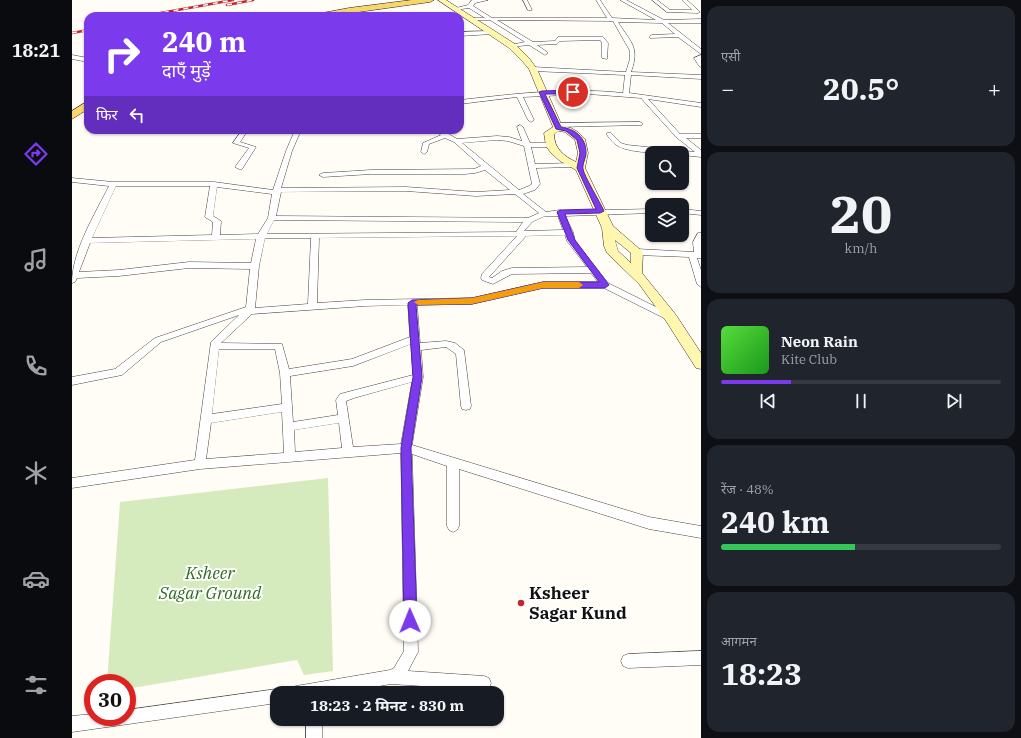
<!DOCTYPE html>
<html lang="hi">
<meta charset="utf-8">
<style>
:root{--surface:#171b24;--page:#20242c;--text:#f1f3f6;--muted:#9ea1a6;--line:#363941;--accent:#7c3aed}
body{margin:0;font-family:"IBM Plex Serif","Noto Sans Devanagari",serif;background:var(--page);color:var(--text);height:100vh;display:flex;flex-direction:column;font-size:15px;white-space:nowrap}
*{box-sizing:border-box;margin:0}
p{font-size:13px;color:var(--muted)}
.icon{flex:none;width:22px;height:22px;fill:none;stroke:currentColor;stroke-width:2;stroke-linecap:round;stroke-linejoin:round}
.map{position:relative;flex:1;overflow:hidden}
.side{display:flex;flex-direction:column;gap:6px;padding:6px;background:#0d0f14;width:320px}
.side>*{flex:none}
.guide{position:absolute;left:12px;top:12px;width:380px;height:122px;border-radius:12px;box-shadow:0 1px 3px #0004;background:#7c3aed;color:#fff;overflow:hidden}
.controls{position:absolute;left:573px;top:146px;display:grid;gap:8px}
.controls a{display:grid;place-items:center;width:44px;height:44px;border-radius:8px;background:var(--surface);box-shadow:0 1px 3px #0004;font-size:20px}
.speed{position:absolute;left:12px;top:674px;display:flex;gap:8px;font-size:20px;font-weight:700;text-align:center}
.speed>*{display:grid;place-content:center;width:52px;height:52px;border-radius:50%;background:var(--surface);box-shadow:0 1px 3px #0004;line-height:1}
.speed .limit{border:6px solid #d22;background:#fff;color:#111}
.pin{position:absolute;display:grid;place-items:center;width:34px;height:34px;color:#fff;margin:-17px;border:2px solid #fff;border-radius:50%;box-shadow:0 1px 4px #0007}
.me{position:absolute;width:44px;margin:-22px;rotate:359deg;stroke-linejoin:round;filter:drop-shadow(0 0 3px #0008)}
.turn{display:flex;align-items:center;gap:14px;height:84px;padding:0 12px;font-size:18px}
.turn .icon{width:52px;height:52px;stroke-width:2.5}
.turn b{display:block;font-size:28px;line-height:34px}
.then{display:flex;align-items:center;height:38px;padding:0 12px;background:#0003;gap:8px;font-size:15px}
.big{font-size:30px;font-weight:700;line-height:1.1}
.side .tile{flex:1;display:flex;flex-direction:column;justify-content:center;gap:6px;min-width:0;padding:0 14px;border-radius:12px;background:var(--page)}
.side .dial{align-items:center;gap:0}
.dial b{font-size:52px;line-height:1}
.song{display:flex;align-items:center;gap:12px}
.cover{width:48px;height:48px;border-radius:6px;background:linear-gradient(135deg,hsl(110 70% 55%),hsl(120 70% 35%))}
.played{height:4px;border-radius:2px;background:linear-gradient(90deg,var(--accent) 25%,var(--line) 25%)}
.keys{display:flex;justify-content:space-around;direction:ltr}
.heat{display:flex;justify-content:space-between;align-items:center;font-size:22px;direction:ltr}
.charge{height:6px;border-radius:3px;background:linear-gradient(90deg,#34c759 48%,var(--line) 0)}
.trip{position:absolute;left:198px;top:686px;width:234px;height:40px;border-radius:12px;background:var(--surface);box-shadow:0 1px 3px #0004;font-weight:700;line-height:40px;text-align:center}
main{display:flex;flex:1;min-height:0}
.menu{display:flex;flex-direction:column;width:72px;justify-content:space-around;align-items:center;background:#090b0e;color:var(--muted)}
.menu .icon{width:28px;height:28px}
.menu .selected{color:var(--accent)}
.menu b{font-size:18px;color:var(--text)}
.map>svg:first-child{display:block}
.green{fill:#d5ebbd}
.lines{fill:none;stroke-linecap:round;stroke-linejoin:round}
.street-casing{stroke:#444;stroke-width:1}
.secondary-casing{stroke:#333;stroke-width:1}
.primary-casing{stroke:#222;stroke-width:1}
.street{fill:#fff;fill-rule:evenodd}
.secondary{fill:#fff6b0;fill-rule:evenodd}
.primary{fill:#f9d66b;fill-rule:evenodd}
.rail-casing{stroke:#c4262e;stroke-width:2.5}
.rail{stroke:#fff;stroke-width:1.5;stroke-dasharray:5;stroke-linecap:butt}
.route{fill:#7c3aed;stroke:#51269a}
.slow{fill:#f59e0b}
.poi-dot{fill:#c4262e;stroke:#fff;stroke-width:1.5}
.labels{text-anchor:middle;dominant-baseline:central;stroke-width:4;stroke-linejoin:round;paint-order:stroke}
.near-park-label{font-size:17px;font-style:italic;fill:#2f6b1f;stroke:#fff}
.near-poi-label{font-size:17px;font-weight:bold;fill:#111;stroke:#fff;text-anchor:start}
</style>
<main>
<nav class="menu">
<b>18:21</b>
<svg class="icon selected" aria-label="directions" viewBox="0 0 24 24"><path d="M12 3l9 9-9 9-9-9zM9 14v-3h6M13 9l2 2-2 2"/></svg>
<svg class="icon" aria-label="music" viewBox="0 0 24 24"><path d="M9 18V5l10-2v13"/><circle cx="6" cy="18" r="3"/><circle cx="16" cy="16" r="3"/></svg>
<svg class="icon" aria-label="phone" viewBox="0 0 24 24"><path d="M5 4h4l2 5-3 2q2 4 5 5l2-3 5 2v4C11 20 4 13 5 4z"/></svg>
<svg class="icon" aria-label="climate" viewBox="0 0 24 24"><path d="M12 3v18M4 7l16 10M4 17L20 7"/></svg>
<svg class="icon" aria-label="car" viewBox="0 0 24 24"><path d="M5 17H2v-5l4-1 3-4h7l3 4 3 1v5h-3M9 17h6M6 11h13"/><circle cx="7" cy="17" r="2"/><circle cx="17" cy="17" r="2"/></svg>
<svg class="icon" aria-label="filters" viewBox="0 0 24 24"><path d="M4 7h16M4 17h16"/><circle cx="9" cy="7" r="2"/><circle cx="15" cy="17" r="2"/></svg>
</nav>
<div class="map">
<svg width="629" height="738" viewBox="0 0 629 738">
<rect width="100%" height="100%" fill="#fffdf5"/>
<path class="green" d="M256,478L261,671L232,675L225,660L55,689V683H35L48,502Z"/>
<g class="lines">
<defs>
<path id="street" d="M400,0H416L403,3L401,6L420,18H535L524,0H528L540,18L584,20L548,0H554L592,20L629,19V23H596L629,49V54L606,37L578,38V36L580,35L603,34L590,23L546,22C559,43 568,47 559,72L629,75V79L559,75L557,93L629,103V107L576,99L608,134H629V138H614L629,150V157L610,155V153C594,153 560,154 546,146C542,144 538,139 535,135V133H539L549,143L555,145L623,152L604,137L569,98L516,94L451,97L462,120L459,122L456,120L445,97L388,104V100C442,94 496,87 551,93L553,75L461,71L458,69L461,67L554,72L558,59V51L541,21L425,20L461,42L483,41L486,37H531L536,43L535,59L530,58V43L528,40L488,41L485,44L465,45L475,52L476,53L473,55L457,45L438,47V45L453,42L418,20H396V18H413L397,8L382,10L380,9L396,5Z
M451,0H455L460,10H456Z
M580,0H585L598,10H620L610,0H615L628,12L626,13L595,12Z
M418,31L420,32V34L388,36V32Z
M0,55L16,58V62L0,59Z
M629,55V67L627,66L622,58Z
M568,122L570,123V125L485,127L482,125L485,123Z
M448,125L451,127L458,143H478L481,145L478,147H459L463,164L501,163L505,165L501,167L464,168L468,184L463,190L451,194L474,212L488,210L491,211L580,209V213L493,216L501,232L503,241L536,283L602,316L604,318L599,321L596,320L532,288H471L400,304L345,305L348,343L374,341L383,343L392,350L399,406L398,409L394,410L390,409L389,406L384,354L374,347L349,350L351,377L340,445L577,517L629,526V538L577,529L387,469V526L385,530L381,532L377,530L375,526V466L340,454L346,652L336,671L412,676L417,678L419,683L417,688L412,690L319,684L267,693H217L219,688L224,686L318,670L322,668L332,651L329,453L128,469L0,488V478L123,460L139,342L167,315L89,342L50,375L0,385V377L43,369L83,338L174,307L178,269L117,268L47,276L5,278L3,282L0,283C0,251 23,214 37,186L0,182V178L41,182H142L201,190L214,151L223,130H229L220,151L209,188L334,187L404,192L438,190L413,170L403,173L393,174H299L251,177L247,175L251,173L299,170L402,169L409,166L382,142L373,138L357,144L355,152L352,154L349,152L351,143L369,135L362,130H370L385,139L425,136L437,137L450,141L445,127ZM425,140L436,141L452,146L460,184L457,186L447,190L390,143ZM44,186H138L133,217L141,222L140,235L20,238ZM145,187L200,194L196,218L186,234L148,235L149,221L141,216ZM334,191L404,196L443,194L467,213L456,218L204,216L209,192ZM473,216H486L491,230L452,231L460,222ZM202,220L451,222L444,232L195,234ZM493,235L495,241L515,267L440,268L430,271L420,278L417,277L454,236ZM445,236L410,274L409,278L410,280L421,284L440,274L519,273L526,282H471L400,298L293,300L245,303L247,238ZM193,238H239L236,304L183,308L187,266ZM184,239L179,263L117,262L47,270L7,272L18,243ZM336,305L338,337L280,359L217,369L210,344L149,343L180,314L293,306ZM339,344L341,375L268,394L264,400L266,415L221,422L218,376L281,366ZM147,349H203L208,373L210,404L140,414ZM340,382L329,444L281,447L274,401L282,398ZM210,412L212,453L134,459L139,423ZM267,423L270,448L223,452L222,430Z
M170,130H176L168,142L184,147L170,169H167L163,167L177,148L161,143Z
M610,209L629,211V215L610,213Z
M626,233H629V258H625L629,270V287L625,284L617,257L565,255L561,252L565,249L622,252L621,242Z
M629,651V665L556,668L551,666L549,661L551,656L556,654Z
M205,689L210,691L211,693H205V703L0,732V716L21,714V717H55V710Z
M234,719H250V738H234Z"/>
<path id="secondary" d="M366,0H374L443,44L457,58L465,69L490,126L499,128L506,132L513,139L516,153L513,168L541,226L571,252L570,273L604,315L629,353V369L624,368L594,321L567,284L535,253L532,246L530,228L504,170L488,161L479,153L474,146L472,133L481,127L457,69L451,62L437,48ZM487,131L493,132L503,140L506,153L504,162C492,156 482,149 482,134ZM543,240L559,253V263L546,251Z"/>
<path id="primary" d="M340,0H362L358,2L258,16H241L245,14L277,8Z
M16,101V109L0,119V111Z"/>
</defs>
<use href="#street" class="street-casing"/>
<use href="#secondary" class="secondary-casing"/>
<use href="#primary" class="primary-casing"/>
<use href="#street" class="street"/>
<use href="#secondary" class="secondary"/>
<use href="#primary" class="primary"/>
<defs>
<path id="rail" d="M155,5L181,0
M72,16L161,0
M0,33L16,30"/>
</defs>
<use href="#rail" class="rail-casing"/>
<use href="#rail" class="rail"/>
</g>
<path class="route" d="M470,91L501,90L504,92L501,94H473L489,127C503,129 514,137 514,153C514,158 510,164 511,169C512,176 528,202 532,211L528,213L493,214L503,240L537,285L533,288H471L400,304L344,305L350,377L339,448L345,621L343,625L338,627L334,625L332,621L329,448L341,377L336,303L340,300L400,298L471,282H527L496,240L485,212L488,210L524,209L505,168L508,153L505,140L494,131L484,129L467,92Z"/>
<path class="slow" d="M471,282H507L511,285L507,288H471L400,304L346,305L342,302L346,300L400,298Z"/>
<circle class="poi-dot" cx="449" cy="603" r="4"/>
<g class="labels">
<g class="near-park-label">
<text x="138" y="573">Ksheer<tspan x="138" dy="20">Sagar Ground</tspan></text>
</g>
<g class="near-poi-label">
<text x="457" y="593">Ksheer<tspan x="457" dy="20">Sagar Kund</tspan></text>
</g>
</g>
</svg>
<div class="controls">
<a><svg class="icon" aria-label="search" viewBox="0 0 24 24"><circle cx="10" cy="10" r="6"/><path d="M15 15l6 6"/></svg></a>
<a><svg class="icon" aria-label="layers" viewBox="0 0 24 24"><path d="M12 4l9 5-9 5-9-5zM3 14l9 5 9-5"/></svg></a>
</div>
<div class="speed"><div class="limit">30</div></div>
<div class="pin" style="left:501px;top:92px;background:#d93025"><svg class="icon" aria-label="arrive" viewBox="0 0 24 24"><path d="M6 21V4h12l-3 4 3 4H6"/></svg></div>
<svg class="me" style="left:338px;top:621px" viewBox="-20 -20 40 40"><circle r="19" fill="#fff"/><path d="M0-13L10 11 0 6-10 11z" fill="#7c3aed"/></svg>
<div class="trip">18:23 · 2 मिनट · 830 m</div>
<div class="guide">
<div class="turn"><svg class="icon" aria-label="right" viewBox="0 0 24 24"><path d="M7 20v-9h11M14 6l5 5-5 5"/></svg><div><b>240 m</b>दाएँ मुड़ें</div></div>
<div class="then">फिर<svg class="icon" aria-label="left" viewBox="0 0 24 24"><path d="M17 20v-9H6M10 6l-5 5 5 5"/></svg></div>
</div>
</div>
<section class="side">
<div class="tile"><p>एसी</p>
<div class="heat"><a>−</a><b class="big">20.5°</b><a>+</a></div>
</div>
<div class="tile dial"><b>20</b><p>km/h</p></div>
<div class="tile">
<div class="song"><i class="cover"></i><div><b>Neon Rain</b><p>Kite Club</p></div></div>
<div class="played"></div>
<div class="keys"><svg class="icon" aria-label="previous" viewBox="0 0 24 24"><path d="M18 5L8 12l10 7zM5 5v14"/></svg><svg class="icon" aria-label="pause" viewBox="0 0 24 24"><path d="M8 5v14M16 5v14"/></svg><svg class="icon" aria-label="next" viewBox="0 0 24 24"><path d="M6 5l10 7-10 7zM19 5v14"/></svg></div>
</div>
<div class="tile"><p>रेंज · 48%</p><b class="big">240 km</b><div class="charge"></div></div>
<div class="tile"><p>आगमन</p><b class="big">18:23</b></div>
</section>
</main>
